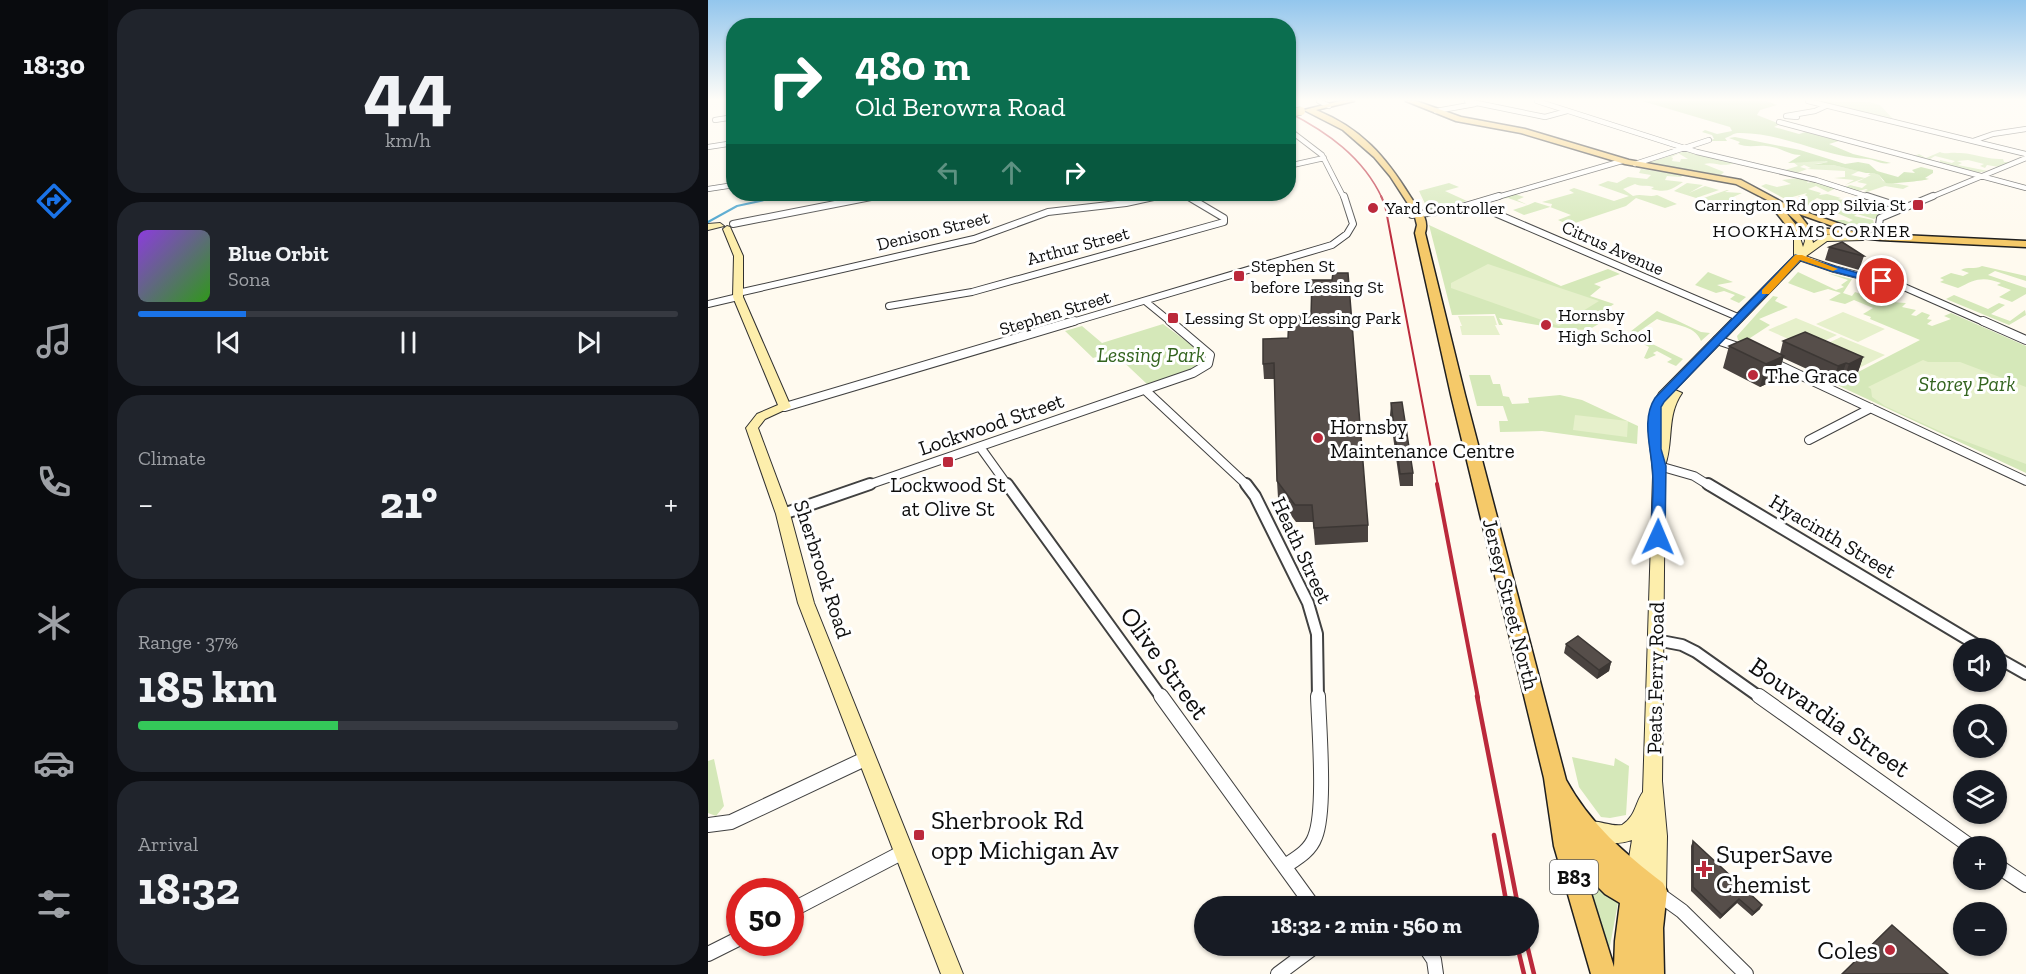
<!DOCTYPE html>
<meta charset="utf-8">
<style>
:root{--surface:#171b24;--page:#20242c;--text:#f1f3f6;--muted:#9ea1a6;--line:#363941;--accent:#1a73e8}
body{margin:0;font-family:"Zilla Slab",serif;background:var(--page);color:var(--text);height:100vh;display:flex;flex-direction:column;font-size:22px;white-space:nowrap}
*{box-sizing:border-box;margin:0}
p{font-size:20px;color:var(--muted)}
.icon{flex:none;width:33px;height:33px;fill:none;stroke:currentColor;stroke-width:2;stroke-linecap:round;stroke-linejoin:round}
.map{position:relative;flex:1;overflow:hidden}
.details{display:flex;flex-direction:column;gap:9px;padding:9px;background:#0d0f14;width:600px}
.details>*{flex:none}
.guide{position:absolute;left:18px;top:18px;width:570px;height:183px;border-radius:24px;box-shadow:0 2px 4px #0004;background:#0b6e4f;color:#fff;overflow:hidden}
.tools{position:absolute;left:1245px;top:638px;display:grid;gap:12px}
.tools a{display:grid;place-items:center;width:54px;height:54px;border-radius:50%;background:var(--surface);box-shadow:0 2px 4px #0004;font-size:30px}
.speed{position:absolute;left:18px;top:878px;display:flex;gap:12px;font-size:30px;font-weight:700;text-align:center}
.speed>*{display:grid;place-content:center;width:78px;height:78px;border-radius:50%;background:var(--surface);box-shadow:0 2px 4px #0004;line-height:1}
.speed .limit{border:9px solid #d22;background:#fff;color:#111}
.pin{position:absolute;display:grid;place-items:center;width:51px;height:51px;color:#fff;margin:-26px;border:3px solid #fff;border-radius:50%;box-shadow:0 2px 6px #0007}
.me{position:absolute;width:66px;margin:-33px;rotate:1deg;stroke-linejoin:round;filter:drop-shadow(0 0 4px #0008)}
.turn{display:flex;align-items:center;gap:21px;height:126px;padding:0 30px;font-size:27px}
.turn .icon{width:78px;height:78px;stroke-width:2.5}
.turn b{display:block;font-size:42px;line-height:51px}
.lanes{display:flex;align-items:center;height:57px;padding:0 30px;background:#0003;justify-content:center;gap:30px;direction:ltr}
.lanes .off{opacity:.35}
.big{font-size:45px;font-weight:700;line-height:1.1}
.details .widget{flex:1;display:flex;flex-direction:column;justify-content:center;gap:9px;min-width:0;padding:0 21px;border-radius:24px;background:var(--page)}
.details .dial{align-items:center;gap:0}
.dial b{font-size:78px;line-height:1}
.song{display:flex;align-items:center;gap:18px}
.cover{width:72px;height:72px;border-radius:9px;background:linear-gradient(135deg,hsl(270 70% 55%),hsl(110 70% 35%))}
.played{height:6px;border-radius:3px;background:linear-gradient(90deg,var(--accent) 20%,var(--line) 20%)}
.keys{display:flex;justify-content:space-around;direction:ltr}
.heat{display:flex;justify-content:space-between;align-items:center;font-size:33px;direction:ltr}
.charge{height:9px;border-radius:4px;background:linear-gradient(90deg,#34c759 37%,var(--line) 0)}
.trip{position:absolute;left:486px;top:896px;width:345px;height:60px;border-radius:30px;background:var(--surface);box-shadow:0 2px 4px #0004;font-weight:700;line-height:60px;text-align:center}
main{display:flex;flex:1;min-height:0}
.dock{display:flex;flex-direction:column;width:108px;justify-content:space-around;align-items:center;background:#090b0e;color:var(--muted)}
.dock .icon{width:42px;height:42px}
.dock .current{color:var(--accent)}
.dock b{font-size:27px;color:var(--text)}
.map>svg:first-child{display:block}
.green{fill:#d5e8b9}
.forest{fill:#bad999}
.pitch{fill:#e6f0cb}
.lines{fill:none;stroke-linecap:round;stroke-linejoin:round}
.stream-far1{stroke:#3e9dca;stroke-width:1.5}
.stream{stroke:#3e9dca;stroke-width:2}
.minor-far4-casing{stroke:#414141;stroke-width:6}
.minor-far3-casing{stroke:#414141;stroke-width:8}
.minor-far2-casing{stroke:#414141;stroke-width:10}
.minor-far1-casing{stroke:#414141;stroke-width:14}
.minor-casing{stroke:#414141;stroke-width:16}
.secondary-casing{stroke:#303030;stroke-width:2}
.primary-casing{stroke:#1f1f1f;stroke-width:3}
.minor-far4{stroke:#fff;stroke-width:4.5}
.minor-far3{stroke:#fff;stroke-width:6}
.minor-far2{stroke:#fff;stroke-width:8}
.minor-far1{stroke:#fff;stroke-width:10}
.minor{stroke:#fff;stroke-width:14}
.secondary{fill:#fdeeac;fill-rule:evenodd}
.primary{fill:#f5c969;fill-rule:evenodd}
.rail-far3{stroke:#bb293b;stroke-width:1.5}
.rail-far2{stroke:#bb293b;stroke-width:2}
.rail-far1{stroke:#bb293b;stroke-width:4}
.rail{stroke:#bb293b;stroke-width:4.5}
.primary-bridge-casing{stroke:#1f1f1f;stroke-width:9;stroke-linecap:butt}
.primary-bridge{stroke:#f5c969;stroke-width:8}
.wall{fill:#4a4340}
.shaded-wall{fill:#3c3734}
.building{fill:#564e4a;stroke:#3c3734;stroke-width:1.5}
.route{fill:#1a73e8;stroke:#114b97;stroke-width:1.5}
.slow{fill:#f59e0b}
.poi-dot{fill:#bb293b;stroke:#fff;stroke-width:2}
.labels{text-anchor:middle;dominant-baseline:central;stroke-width:6;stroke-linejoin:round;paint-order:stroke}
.far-poi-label{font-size:18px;fill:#0e0e0e;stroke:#fff;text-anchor:start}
.far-street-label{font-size:18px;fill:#0e0e0e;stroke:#fff}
.far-neighbourhood-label{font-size:18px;letter-spacing:1.5px;fill:#0e0e0e;stroke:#fff}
.shield{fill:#fff;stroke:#565656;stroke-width:1.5}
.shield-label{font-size:20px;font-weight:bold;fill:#0e0e0e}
.park-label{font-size:21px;font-style:italic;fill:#33641f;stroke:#fff}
.poi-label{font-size:21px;fill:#0e0e0e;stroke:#fff;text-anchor:start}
.street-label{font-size:21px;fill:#0e0e0e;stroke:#fff}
.near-street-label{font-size:26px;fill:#0e0e0e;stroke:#fff}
.near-poi-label{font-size:26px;fill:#0e0e0e;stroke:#fff;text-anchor:start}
</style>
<main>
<nav class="dock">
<b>18:30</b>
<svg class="icon current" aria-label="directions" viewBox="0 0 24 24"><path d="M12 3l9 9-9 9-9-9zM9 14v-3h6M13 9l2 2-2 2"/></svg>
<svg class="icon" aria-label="music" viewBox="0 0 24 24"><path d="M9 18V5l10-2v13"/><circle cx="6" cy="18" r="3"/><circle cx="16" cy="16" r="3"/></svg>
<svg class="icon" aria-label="phone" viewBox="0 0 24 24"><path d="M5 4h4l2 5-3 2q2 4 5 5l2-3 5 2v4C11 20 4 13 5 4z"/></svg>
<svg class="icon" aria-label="climate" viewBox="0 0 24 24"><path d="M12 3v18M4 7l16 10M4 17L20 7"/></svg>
<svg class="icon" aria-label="car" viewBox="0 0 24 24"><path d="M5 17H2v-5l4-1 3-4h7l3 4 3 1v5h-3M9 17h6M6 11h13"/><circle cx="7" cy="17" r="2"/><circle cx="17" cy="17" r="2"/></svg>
<svg class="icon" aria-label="filters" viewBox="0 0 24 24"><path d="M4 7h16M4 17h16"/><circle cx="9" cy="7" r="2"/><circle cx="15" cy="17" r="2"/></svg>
</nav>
<section class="details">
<div class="widget dial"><b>44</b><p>km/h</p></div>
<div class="widget">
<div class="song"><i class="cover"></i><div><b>Blue Orbit</b><p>Sona</p></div></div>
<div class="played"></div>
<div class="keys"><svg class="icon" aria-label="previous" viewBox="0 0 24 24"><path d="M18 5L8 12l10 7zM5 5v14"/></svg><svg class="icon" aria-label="pause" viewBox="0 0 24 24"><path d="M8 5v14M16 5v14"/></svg><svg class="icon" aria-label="next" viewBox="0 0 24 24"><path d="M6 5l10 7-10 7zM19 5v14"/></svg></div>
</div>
<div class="widget"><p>Climate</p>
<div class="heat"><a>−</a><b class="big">21°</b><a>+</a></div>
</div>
<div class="widget"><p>Range · 37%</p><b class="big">185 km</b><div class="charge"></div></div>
<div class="widget"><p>Arrival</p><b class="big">18:32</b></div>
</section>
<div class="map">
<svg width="1318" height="974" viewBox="0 0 1318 974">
<rect width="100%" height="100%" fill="#fffaef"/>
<path class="green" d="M1105,101L1161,102L1172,105L1185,119Z
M980,151L1026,163C1012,168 1007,161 996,164L1016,172L1013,175L939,163L968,154H970L963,157L965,158L964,161L972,162L973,159H980L970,153Z
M1232,152C1239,155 1241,152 1249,153C1269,153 1272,159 1295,159L1296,162H1304L1291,167L1279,165L1277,168L1272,166L1276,164L1260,160L1249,161L1254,163L1250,165L1280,171L1268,173L1232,163V160L1244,163L1247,161L1227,156L1222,159L1229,162L1206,156L1211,154L1218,158Z
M1117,161L1121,162L1107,164L1125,165L1151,171L1143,175L1157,178L1137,185L1146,180L1126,178L1137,177V171L1099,169L1103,168L1096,165L1092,167L1099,169L1089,173L1077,170L1090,166L1085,162Z
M933,169L975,175L973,177L959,176L957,180L975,182C963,190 958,193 943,189L946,187C939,185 934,187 927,184L915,189L925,196C934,193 941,198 949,195L969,204L957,208L928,198L918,206L861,225L850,220L863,215L842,207L816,215L805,210L820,205L800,198L790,199L807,194L816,197L809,200L820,205L827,202L843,207L844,204L834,202L866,193L861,190L866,188L906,201L921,196L890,185L900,181L909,183L920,177L939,179L943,175L931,173Z
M1163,172L1171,175L1175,181L1201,186L1195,189L1177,186L1159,192L1156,191L1160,190L1158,189L1150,191L1137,187L1142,185L1154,188L1159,184L1149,182L1163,175H1160Z
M1090,178L1101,180L1099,183L1107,181L1128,188L1120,192L1108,186L1100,189L1113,193L1111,195L1119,194L1133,198L1130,199C1140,202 1146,194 1158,198L1149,201L1155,204L1148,207L1176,213L1166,219L1149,214L1146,216L1165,220L1168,230H1150L1121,220H1136L1141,222L1145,220L1122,210L1132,206L1109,198L1106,200L1112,202L1094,207L1098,209L1094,211L1086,206L1097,201L1090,196L1100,197L1097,195L1099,193L1077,199L1053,186L1058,184L1069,187L1083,184L1074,180Z
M741,183L751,187L737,191L759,201L725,210H720L711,191Z
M979,183L995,185L981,193L997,186L1011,190L988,198L966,191Z
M1019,190H1021L1017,192L1034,193L1023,198L1032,202L1005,210L987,201Z
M721,225L853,286L900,269L912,274L886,284L893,287L882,296L906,304L897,310L905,313C898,318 888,327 881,329C867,333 807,321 791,318L795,325H791L787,314L744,315Z
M1274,266L1318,276V281L1287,271L1280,275L1318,288V294L1304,302L1291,297L1303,290L1289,285L1293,283C1275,276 1267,279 1250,288L1232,282L1236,280L1232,278L1243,273L1255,276L1261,273L1253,270C1260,266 1266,270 1274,266Z
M1000,272L1025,282L1009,285L1038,297L1031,303L1022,299L1027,295L1016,291L1008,293L987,285Z
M1090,272L1128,290L1136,287L1133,285L1140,280L1119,273L1144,279L1135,293L1144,296L1147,292L1162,297L1168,293L1177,296L1181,291L1169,288L1171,285L1186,288L1188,289L1181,294L1175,305H1180L1183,302L1198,303L1194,307L1208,310L1203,315L1208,316L1214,312L1222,315L1219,319L1224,320L1219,324L1224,326L1243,319L1236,316L1243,313L1318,346V473L1127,384L1212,340L1162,319L1163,317L1155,314L1165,308L1146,300L1137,304L1121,300L1133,293L1120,289L1106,293L1080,283Z
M1246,295L1280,309L1291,303L1297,305L1283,314L1302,321L1317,310L1318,315L1301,325L1238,299Z
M1065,296L1070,297L1067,301L1080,307L1051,319L1062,325L1039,340V344L1030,340L1029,336Z
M949,311L993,332L1002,333L993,341C987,324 963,325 949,319L926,335L975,359L968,366L959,362L964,359L949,351L945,353L948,355L939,359L936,358L941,347L918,335Z
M455,324L497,355L496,361L483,370L440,385L405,352L385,358L357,331L374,326L394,343Z
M761,375H782L785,384H792L795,396L801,397L804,404L821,403L820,398L852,395L874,400L930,426L929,444L834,431L792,432L791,421H800L795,406H769Z
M864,757L906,766L907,758L921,766L918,815L902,818L893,817L871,787Z
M6,759L16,806L8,816L0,813V761Z
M873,863L910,903L901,951L899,948Z"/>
<path class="forest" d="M934,101H1059L1069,105L1052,110L1049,115L1072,124L1066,127L1091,134L1101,131L1134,140L1121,144L1145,154L1183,163C1171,165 1167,159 1159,159C1116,157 1074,132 1030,133C1025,133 1022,137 1017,138L1019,141H1004L1002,140L1006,139L1004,135L994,132L997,130L1009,134L1024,131L1022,127Z
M1027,137L1092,150L1137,164L1150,162L1161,164L1169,171L1190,177L1196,172L1207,173L1204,170L1213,167L1225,170V173L1217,178L1221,179C1214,181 1185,184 1178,183L1171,175L1165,173H1158L1125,165H1106L1120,162L1118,161L1080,163L1093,155C1080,155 1073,147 1058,146C1049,145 1040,148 1030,144L1032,142L1021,138Z"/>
<path class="pitch" d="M780,264L891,301L851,326L743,288V283Z
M1135,312L1177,329L1150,342L1108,324Z
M750,316H786L789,325H787L792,335H754L752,326H754Z
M1088,318L1129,335L1101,348L1060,330Z
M1133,337L1177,355L1149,369L1105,350Z
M1215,360L1220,362H1252L1318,387V464L1238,434L1177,406L1164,397L1163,389L1160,387Z
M867,415L920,421L919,437L865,430Z"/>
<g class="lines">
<path class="stream-far1" d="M68,198L86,194"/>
<path class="stream" d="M0,222L29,206L75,196"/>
<defs>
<path id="minor-far4" d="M611,101L621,106
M759,101L837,117L859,111
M829,101L989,152L1108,180L1164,198
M1100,101L1318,154
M728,111L767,104
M1089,117L1078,116L1107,111L1118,106
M7,120L26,117
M1071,122L1318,188
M580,129L614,155L636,198
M1265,141L1285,134L1318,129
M0,147L26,143
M927,164L1001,140
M580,166L616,158
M0,189L26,185
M475,194L482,198
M160,198L180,194
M443,198L462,194
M786,198L914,161
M1221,198L1318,158"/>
<path id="minor-far3" d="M1159,196L1196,208
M766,204L1032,318
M704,215L744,210L791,196
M25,224L168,196
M1182,237L1171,225L1172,218L1225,196
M1091,257L1126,269L1196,287L1278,323
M30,293L266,239L340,212L418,203L450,196
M437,301L464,323
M0,304L30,297
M181,306L264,292L516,222V218L479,196
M361,323L624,245L639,234L645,224L636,196"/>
<path id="minor-far2" d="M1275,321L1318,340
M1009,340L1033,348
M1062,361L1318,481
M437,390L540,486
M77,407L366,321
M1101,440L1163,408
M272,447L300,486
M951,466L986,476L1002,486
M157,486L485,373L500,364L502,355L462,321"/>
<path id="minor-far1" d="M299,484L454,698
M538,484L547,496L600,603L609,634L610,698
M1000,484L1274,648
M75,514L162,484
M948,640L974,645L988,652L1053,698
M1288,657L1318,674"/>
<path id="minor" d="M453,696L605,906
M1051,696L1262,846
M0,825L23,822L159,758
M1288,865L1318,885
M577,866C589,858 602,851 607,837C618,810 611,729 610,696
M949,893L974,911L1038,974
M82,911L197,851
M716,945L726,960L728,974
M0,954L32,938
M570,974L609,945"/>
<path id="secondary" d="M0,224L12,223L16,226L0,230Z
M1085,225L1089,228L1095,247L1097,241L1094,229L1098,226L1102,229L1105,243L1117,235L1155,234L1159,237L1155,240L1119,241L1094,259L967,390L974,393C958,416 966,441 957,466L954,781L959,836L958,891L955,898L947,901L939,898L936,891L937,880L935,883L928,886L921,883L918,876L924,840C906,846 893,843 877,835L874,829L877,823C888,818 901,827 914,825C928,816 927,803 935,792L945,477C945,447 932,420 951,393L1086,256V240L1081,228Z
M19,226L22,227L35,256V297L83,407L57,419L50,428L82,514L106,603L255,974H233L90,603L68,514L38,428L49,414L70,405L25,297L26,256L15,229Z"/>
<path id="primary" d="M632,101H646L608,110C654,129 677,156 702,196C710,209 722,217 717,233L757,395L858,780C882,824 917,854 955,883L959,891L955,928L956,974H883L846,846L836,778L743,395L707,233L709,225L706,213L682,176L666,157L635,130L596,110ZM877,874L897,894L912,903L907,941L906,967Z
M698,101H708L753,117L817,129L921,160L1033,180L1083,207L1138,226L1130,228L1091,214L1101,227L1172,234L1318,241V247L1172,240L1085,231L1082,230L1067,211L1075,209L1073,207L1028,184L917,164L813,133L748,121ZM1076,210L1090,223L1091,226L1088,225Z"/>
</defs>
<use href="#minor-far4" class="minor-far4-casing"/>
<use href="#minor-far3" class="minor-far3-casing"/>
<use href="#minor-far2" class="minor-far2-casing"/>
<use href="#minor-far1" class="minor-far1-casing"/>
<use href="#minor" class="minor-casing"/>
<use href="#secondary" class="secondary-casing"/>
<use href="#primary" class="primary-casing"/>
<use href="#minor-far4" class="minor-far4"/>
<use href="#minor-far3" class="minor-far3"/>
<use href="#minor-far2" class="minor-far2"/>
<use href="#minor-far1" class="minor-far1"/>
<use href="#minor" class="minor"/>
<use href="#secondary" class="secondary"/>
<use href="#primary" class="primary"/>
<path class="rail-far3" d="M580,112C619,132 655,157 674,198"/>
<path class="rail-far2" d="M673,196L677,205L730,486"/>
<path class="rail-far1" d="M729,484L770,698"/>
<path class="rail" d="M769,696L810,906
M786,835L799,906
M809,945L816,974
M819,945L826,974"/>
<defs>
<path id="primary-bridge" d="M580,113L593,111"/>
</defs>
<use href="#primary-bridge" class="primary-bridge-casing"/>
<use href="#primary-bridge" class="primary-bridge"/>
</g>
<path class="wall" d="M26,155V170L20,156Z
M1121,247L1156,256L1151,270L1117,260Z
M555,339L660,525V542L607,545L605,522H588L570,498L569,481L567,379H556L555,364Z
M1075,341L1155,357L1150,372L1136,379L1133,378L1125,381L1075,358L1069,379L1052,387L1015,368L1021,346L1072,354Z
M683,403L705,473V486H692L682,415Z
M858,644L903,662L901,671L889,679L856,653Z
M985,841L1052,909L1044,916L1029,903L1012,919L983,891V846Z"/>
<path class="shaded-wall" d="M1076,356L1069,379L1052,387L1058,364Z
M1155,357L1150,372L1136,379L1141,364Z
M1138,363L1133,378L1125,381L1130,366Z
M903,662L901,671L889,679L891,670Z
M1031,899L1029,903L1012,919L1014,915Z
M1054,905L1052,909L1044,916L1046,912Z"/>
<path class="building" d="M26,155V164H25L20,156Z
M1134,242L1156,256H1155L1121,247Z
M625,273H640L660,525L606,528L604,505H587L569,481L566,363L555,364V339L580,338L581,316H603L604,280H624Z
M1097,332L1155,357L1141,364L1138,363L1130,366L1075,341Z
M1039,338L1076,356L1058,364L1021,346Z
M694,402L705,473L692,474L683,403Z
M870,636L903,662L891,670L858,644Z
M985,841L1054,905L1046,912L1031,899L1014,915L985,887Z
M1184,925L1240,974H1134Z"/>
<linearGradient id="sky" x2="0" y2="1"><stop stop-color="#93c6ed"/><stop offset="0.42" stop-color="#fffdf8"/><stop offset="1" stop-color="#fffdf8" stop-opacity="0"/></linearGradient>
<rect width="1318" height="238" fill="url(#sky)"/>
<path class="route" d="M1087,255L1178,281L1174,284L1123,271L1092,260L956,402L953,407V449L958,466L957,537L955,540H945L943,537C943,514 947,489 944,466C942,444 934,418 947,398Z"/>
<path class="slow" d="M1087,255H1094L1130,269L1125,271L1092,260L1061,294H1054V290Z"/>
<g class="poi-dot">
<rect x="1204" y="199" width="12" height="12" rx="3"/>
<circle cx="665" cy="208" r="6"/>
<rect x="525" y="270" width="12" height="12" rx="3"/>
<rect x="459" y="312" width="12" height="12" rx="3"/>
<circle cx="838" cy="325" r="6"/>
<circle cx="1045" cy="375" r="6"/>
<circle cx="610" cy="438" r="6"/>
<rect x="234" y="456" width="12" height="12" rx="3"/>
<rect x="205" y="829" width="12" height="12" rx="3"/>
<path d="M993 860h6v6h6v6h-6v6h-6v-6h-6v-6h6z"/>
<circle cx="1182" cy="950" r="6"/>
</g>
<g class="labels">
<g class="far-poi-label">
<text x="1198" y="205" text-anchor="end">Carrington Rd opp Silvia St</text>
<text x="677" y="208">Yard Controller</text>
<text x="543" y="266">Stephen St<tspan x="543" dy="21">before Lessing St</tspan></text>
<text x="850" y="315">Hornsby<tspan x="850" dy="21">High School</tspan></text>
<text x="477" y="318">Lessing St opp Lessing Park</text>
</g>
<g class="far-street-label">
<text transform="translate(225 231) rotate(-14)">Denison Street</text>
<text transform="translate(370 246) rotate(-15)">Arthur Street</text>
<text transform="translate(905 248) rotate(24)">Citrus Avenue</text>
<text transform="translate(347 313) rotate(-17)">Stephen Street</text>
</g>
<g class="far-neighbourhood-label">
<text x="1104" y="231">HOOKHAMS CORNER</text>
</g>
<rect class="shield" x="842" y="860" width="48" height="34" rx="4.5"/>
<g class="shield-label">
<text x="866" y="877">B83</text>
</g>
<g class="park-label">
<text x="443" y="354">Lessing Park</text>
<text x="1259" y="383">Storey Park</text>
</g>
<g class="poi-label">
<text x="1057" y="375">The Grace</text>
<text x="622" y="426">Hornsby<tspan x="622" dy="24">Maintenance Centre</tspan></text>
<text x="240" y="484" text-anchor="middle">Lockwood St<tspan x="240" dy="24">at Olive St</tspan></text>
</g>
<g class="street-label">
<text transform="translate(283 424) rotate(-19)">Lockwood Street</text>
<text transform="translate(1125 536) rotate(31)">Hyacinth Street</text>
<text transform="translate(594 550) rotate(65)">Heath Street</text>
<text transform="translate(115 569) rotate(72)">Sherbrook Road</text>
<text transform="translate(803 604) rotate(76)">Jersey Street North</text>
<text transform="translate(947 678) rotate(-89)">Peats Ferry Road</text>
</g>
<g class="near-street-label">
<text transform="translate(457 663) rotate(54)">Olive Street</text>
<text transform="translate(1122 717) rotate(35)">Bouvardia Street</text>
</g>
<g class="near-poi-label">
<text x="223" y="820">Sherbrook Rd<tspan x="223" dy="30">opp Michigan Av</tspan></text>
<text x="1008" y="854">SuperSave<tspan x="1008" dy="30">Chemist</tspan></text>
<text x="1170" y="950" text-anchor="end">Coles</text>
</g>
</g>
</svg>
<div class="tools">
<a><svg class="icon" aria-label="sound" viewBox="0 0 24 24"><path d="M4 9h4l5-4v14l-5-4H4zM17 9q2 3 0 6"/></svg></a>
<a><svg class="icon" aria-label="search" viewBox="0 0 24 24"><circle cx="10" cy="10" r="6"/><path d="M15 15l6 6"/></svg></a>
<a><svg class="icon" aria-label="layers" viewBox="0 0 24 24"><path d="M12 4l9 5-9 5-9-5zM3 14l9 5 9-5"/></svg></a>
<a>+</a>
<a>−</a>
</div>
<div class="speed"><div class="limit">50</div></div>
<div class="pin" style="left:1174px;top:281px;background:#d93025"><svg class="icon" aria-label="arrive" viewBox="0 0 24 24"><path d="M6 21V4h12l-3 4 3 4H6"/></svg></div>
<svg class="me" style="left:950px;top:537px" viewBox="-20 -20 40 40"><path d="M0-17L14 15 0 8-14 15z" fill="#1a73e8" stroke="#fff" stroke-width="4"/></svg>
<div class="trip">18:32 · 2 min · 560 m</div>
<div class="guide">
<div class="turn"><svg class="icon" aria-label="right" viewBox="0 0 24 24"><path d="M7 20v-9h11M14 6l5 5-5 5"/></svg><div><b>480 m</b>Old Berowra Road</div></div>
<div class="lanes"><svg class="icon off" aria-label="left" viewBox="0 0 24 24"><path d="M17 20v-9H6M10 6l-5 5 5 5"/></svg><svg class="icon off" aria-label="ahead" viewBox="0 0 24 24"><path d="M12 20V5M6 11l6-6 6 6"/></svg><svg class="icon" aria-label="right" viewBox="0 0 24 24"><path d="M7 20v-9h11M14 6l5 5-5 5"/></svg></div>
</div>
</div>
</main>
